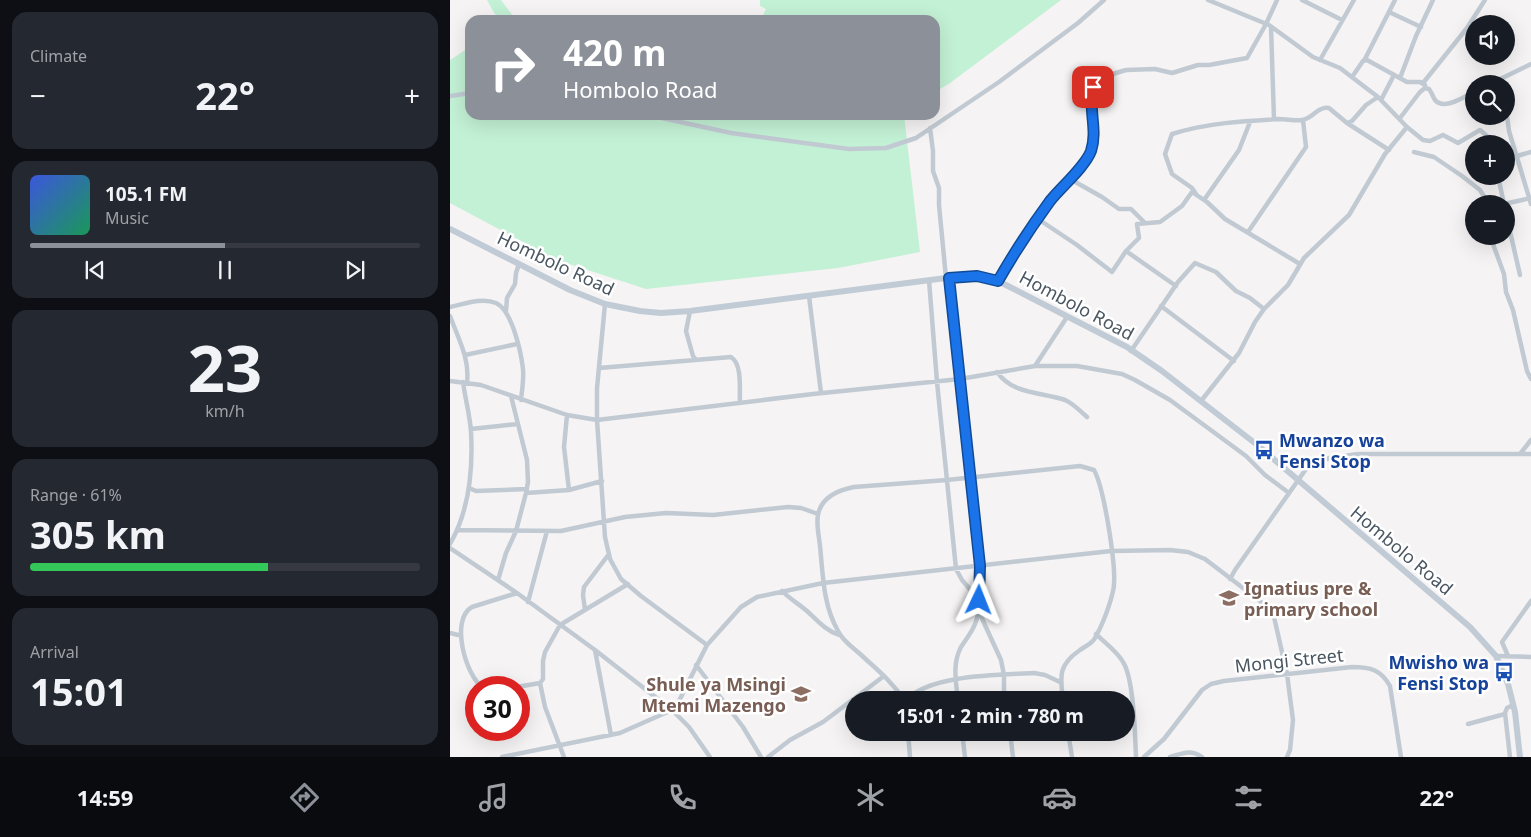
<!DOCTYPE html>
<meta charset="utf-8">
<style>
:root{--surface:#171b24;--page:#242831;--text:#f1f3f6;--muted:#9ea1a6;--line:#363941;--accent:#8c9099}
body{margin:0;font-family:"Noto Sans",sans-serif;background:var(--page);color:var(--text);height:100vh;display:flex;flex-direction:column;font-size:19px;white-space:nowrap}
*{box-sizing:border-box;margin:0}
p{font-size:16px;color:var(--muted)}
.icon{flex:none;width:28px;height:28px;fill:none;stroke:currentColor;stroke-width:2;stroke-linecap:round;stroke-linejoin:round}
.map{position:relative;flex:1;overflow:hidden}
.side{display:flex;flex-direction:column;gap:12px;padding:12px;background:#0d0f14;width:450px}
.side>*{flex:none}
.top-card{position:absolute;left:15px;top:15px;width:475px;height:105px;border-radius:15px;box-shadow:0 5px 20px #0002;background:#8c9099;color:#fff;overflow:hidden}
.controls{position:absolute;left:1015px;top:15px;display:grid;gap:10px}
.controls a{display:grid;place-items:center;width:50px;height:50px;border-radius:50%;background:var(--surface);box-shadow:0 5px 20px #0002;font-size:25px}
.speed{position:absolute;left:15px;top:676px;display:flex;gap:10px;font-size:25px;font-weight:700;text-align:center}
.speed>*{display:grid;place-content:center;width:65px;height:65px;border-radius:50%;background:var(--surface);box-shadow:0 5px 20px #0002;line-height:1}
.speed .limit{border:8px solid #d22;background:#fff;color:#111}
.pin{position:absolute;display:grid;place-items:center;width:42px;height:42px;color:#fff;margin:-21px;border-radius:10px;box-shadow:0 2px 8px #0006}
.me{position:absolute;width:55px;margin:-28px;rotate:2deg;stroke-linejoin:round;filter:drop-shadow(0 0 4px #0008)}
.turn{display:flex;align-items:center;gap:18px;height:105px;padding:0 15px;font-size:22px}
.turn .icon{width:65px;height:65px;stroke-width:2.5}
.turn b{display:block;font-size:35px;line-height:42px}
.big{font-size:38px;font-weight:700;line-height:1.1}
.side .widget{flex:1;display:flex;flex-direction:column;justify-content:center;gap:8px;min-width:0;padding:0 18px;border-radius:15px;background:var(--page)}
.side .dial{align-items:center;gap:0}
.dial b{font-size:65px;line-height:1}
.song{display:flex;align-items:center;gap:15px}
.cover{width:60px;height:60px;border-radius:8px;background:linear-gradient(135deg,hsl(230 70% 55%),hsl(150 70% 35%))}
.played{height:5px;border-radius:2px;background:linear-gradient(90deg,var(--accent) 50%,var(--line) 50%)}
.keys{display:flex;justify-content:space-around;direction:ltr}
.heat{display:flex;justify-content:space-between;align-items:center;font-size:28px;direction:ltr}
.charge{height:8px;border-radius:4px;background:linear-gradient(90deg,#34c759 61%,var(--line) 0)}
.trip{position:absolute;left:395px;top:691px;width:290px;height:50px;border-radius:25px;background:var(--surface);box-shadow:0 5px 20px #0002;font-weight:700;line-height:50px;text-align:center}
.menu{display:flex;height:80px;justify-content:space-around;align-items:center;background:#090b0e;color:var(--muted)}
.menu .icon{width:35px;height:35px}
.menu .current{color:var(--accent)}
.menu b{font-size:22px;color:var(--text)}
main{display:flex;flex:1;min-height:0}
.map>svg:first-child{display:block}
.green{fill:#c3f1d5}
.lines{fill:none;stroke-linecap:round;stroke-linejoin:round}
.street{stroke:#c1cad2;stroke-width:4.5}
.secondary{stroke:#c1cbd6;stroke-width:6}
.route-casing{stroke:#114b97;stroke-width:12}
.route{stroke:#1a73e8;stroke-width:9}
.labels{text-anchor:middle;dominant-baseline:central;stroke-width:5;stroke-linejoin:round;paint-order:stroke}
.street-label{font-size:18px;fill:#4a5661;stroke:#fff}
.transit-label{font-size:18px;font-weight:bold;fill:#164399;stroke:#fff;text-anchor:start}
.education-label{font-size:18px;font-weight:bold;fill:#785e54;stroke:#fff;text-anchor:start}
</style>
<main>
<section class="side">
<div class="widget"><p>Climate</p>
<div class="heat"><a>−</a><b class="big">22°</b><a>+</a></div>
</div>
<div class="widget">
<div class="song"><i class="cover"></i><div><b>105.1 FM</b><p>Music</p></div></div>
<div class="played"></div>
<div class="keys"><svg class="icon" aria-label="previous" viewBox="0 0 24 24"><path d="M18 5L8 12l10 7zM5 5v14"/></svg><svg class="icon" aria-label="pause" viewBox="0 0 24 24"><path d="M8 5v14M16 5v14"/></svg><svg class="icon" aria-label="next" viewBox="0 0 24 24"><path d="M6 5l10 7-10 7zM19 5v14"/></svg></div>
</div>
<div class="widget dial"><b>23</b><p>km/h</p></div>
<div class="widget"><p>Range · 61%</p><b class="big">305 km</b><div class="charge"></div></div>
<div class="widget"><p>Arrival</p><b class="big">15:01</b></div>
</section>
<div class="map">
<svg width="1081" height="757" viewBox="0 0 1081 757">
<rect width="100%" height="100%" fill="#f5f3f3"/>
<path class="green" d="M37,0H51L66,20H51L44,13Z
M310,0H611L500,83L485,92V20H311L316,9L310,6Z
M20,47V115H454L470,252L388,268L196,289L107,260L0,203V60Z"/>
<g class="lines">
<path class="street" d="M758,0L819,25L863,57L890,68L928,97L957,127L973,140L980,141L993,135L1008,143L1030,130L1037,136L1039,144
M852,0L892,20
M939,12L971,27
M821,27L824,119
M915,59L945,0
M870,60L904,0
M902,77L913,61L917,60L957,82H970L975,85
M950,78L966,36L983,0
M973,83L1017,28L1035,0
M1040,84L1081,64
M0,96L20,93
M931,100L944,75
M198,115L281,133L399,149L436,148L466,138L549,82L628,23L654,0
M1057,116L1059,131L1081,204
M950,118L970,92L975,88L979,89C982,93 983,97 985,100C994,111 1015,96 1024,92
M897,123L902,121L916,105L928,97
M480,128L483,151V171L489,188V205L496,278
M964,152L984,157L1012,176L1030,190L1035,198L1037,204
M1067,156L1081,152
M1048,176L1054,204L1081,198
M620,179L652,197L669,209H681L694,222
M746,194L742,188L722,174L715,154L722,134C757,123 793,121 829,119C837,119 845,121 852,120C863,119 867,106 879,108L897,123L939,150
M754,200L789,150L800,122
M1056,214L1070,275
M588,219L627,245L662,272L676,251L689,238L687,224L710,222L732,206L742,192L757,202L775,219L850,264
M798,232L856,147L853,120
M1040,236L1054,274L1056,292L1063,310L1077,371L1081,379
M676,251L726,286
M499,278L530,566C530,584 532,607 525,624C522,632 516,639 511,647C502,664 506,682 508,700
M479,280L487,382L506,569L512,580L529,600
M548,281L561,258L601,201L640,154L644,129L641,114V94L643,87L648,80L656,76L676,70L705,69L722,73L748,65H759L797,58L816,24L827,0
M359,296L371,393
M155,304L147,388V420L155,537L160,559L171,579L191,596L257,645
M711,306L784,361
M0,307C14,304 32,297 46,303C62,310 71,352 73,369C74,379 72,390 71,400
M56,311L57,298L65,284L66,273L69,264
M240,311L236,331L243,356L246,360
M0,316C8,338 20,359 17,382
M681,351L728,282L745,263L766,272L786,291L800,298L814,309
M15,355L67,344
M585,366L617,317
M149,368L281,357C293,365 289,390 290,403
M547,372C563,395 592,392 615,400C624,404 630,411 637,417
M0,381L31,385L117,415L147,420L363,394L510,379L585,366H627L672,374L685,380L720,400L796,456L815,475L839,493
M751,401L789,353L805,322L814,309L838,285L854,258L899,215L935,154L957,127
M117,415L114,447L119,490
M21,429L68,424
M1070,454L1081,440
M19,488L26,491L77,489
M76,493L119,490L152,481
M8,530L111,531L175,517L216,513L263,515L338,507L351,508L368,514
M0,544C19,511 23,469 21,432C20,415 15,398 13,382
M0,548L67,593L145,650L222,710L239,727L260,757
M780,579L785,570L856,469L869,461L880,458L908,454H1081
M48,580L56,553L66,531L76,493L78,482L77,460L61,396
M332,591C340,599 349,604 357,611C368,621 375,630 389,635
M78,602L97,531
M135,610L133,595L134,587L159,554
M529,612L551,660L554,675V700
M0,633L8,635
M646,634C655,643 667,651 673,662C684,679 685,735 686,757
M145,650L161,735
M1046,656L1081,657
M1058,656L1052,642L1081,601
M246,665L293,727L311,757
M90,683L95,707L114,757
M33,688C15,675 0,619 22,607L67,593
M61,688L90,683L93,679V661L95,652L110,625L178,584
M454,700C442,681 425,668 409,653C402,647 392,640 388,631C373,605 373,575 370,546C369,536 366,524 368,515C371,497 389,490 404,487L497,480L630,466L644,470C654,488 668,572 663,591C660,605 652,626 645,638C642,644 635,646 630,650C608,665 610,676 613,700
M456,700C481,674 549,675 584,673L595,675L610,682
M1018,724L1055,714
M458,732L460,757
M512,732L515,757
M560,732L563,757
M618,732L622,757
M52,757L170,733L222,710L227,705L257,645L291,607L307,597L373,583L661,551L720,550L738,552L755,559L810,601L824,617L837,674L843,720L840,750L837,757
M318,757L340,740L373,722L434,676
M694,757L714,739L752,690L761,684L774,681L902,667C921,667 931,670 940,686L951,757
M720,757C733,753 741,749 752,757
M1060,757L1055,713L1057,708L1063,705"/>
<path class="secondary" d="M0,229L120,290L155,304L190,311L211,313L240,311L496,278L527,276L548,281L677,347L712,371L806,444L1020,627L1046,656L1058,684L1065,712L1070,757"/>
</g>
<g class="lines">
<defs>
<path id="route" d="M529,600L530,566L499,278L527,276L548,281C564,253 581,227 600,201C611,187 635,167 641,151C648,130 638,110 643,87"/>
</defs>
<use href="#route" class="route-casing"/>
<use href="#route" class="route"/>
</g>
<defs>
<symbol id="bus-bare" viewBox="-9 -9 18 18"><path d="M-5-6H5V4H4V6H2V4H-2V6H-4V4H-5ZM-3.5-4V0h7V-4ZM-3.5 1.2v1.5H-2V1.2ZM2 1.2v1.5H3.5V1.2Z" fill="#1a4fb4" stroke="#fff" stroke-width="2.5" paint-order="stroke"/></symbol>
<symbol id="school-bare" viewBox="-9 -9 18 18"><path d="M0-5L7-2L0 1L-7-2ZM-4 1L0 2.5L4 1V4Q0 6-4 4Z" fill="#8d6e63" stroke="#fff" stroke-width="2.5" paint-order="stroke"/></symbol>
</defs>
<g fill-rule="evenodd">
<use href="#bus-bare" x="800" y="436" width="28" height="28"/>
<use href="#school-bare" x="765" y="584" width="28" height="28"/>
<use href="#bus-bare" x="1040" y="658" width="28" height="28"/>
<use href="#school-bare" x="337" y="680" width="28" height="28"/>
</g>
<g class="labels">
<g class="street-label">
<text transform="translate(106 263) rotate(25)">Hombolo Road</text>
<text transform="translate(627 305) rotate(28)">Hombolo Road</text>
<text transform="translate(952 550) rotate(40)">Hombolo Road</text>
<text transform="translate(839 660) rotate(-6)">Mongi Street</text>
</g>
<g class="transit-label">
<text x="829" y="440">Mwanzo wa<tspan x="829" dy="21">Fensi Stop</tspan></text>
<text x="1039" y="662" text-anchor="end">Mwisho wa<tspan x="1039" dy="21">Fensi Stop</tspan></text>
</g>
<g class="education-label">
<text x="794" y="588">Ignatius pre &amp;<tspan x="794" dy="21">primary school</tspan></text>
<text x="336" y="684" text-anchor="end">Shule ya Msingi<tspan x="336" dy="21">Mtemi Mazengo</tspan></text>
</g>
</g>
</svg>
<div class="controls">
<a><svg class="icon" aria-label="sound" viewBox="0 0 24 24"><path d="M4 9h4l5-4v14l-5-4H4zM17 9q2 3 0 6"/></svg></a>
<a><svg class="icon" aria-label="search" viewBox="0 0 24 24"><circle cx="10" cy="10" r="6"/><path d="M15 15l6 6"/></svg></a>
<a>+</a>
<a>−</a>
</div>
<div class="speed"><div class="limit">30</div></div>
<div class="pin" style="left:643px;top:87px;background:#d93025"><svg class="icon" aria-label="arrive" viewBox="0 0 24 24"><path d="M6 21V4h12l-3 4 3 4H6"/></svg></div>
<svg class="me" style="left:529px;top:600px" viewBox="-20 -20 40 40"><path d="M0-17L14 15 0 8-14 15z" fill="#1a73e8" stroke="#fff" stroke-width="4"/></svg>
<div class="trip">15:01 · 2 min · 780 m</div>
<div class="top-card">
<div class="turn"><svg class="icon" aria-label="right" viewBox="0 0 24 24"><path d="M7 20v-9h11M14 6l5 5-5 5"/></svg><div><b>420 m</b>Hombolo Road</div></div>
</div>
</div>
</main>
<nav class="menu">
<b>14:59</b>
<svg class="icon current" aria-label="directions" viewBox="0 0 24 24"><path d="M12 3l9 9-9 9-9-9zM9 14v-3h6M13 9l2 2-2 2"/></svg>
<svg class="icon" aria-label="music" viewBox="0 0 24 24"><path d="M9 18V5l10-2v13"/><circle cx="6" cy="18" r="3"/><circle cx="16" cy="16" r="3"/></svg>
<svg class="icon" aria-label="phone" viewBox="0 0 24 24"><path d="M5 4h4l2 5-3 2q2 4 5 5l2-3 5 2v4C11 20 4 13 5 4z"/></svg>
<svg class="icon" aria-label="climate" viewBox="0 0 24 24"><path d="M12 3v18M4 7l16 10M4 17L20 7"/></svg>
<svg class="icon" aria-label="car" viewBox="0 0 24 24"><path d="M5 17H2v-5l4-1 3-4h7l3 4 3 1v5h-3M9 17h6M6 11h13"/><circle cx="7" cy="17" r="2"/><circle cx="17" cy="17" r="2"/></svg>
<svg class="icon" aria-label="filters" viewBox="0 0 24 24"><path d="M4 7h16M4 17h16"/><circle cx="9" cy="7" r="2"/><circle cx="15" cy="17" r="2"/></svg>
<b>22°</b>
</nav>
